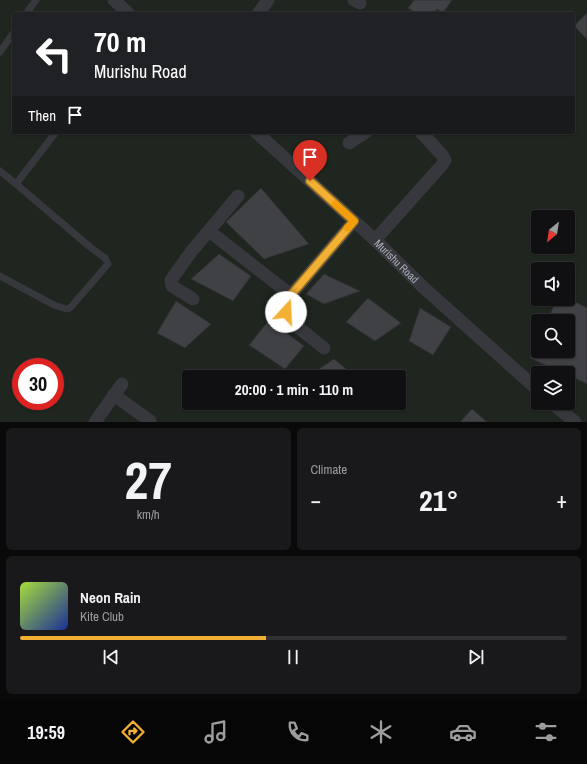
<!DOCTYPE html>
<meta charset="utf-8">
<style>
:root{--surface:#101012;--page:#19191b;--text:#f1f3f6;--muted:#9c9d9f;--line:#303032;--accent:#f2b134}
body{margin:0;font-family:"Archivo Narrow",sans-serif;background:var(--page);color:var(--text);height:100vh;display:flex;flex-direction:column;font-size:15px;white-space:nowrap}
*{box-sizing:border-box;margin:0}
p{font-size:13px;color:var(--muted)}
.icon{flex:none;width:22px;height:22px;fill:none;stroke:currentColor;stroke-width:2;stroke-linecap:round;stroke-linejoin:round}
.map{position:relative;height:422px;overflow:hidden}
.panel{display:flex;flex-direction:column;gap:6px;padding:6px;background:#09090a;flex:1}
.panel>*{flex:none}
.top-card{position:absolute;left:12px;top:12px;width:563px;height:122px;border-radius:4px;box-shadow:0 1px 3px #0004,0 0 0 1px var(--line);background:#202124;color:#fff;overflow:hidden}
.needle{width:26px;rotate:210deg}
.buttons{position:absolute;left:531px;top:210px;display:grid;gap:8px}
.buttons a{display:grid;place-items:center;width:44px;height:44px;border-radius:4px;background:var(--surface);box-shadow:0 1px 3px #0004,0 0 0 1px var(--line);font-size:20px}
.speed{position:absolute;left:12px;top:358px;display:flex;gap:8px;font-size:20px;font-weight:700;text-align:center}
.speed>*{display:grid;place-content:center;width:52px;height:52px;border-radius:50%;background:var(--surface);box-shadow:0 1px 3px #0004,0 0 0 1px var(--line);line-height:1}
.speed .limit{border:6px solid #d22;background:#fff;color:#111}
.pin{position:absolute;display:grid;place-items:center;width:34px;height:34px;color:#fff;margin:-41px -17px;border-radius:50% 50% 50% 0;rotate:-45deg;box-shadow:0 0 4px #0007}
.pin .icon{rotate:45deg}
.me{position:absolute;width:44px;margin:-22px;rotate:20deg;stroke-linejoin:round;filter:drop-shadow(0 0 3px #0008)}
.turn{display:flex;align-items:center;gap:14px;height:84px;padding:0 16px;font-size:18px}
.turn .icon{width:52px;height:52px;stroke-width:2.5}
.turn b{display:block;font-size:28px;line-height:34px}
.then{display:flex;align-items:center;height:38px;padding:0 16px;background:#0003;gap:8px;font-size:15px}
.big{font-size:30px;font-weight:700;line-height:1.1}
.panel .widget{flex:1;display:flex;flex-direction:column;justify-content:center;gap:6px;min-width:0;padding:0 14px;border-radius:6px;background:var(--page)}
.panel .dial{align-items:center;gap:0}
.dial b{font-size:52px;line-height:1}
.song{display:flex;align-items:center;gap:12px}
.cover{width:48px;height:48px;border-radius:6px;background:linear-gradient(135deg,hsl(80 70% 55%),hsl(230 70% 35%))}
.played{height:4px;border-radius:2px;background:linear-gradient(90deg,var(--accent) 45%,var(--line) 45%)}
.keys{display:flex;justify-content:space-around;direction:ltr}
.heat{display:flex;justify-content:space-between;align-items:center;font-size:22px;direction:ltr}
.panel .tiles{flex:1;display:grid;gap:6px;grid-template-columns:1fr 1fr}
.widget:last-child{grid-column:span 2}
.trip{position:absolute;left:182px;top:370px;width:224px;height:40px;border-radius:4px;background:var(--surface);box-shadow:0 1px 3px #0004,0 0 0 1px var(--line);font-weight:700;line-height:40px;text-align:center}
.tabs{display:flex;height:64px;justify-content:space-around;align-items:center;background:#060607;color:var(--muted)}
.tabs .icon{width:28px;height:28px}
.tabs .selected{color:var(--accent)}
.tabs b{font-size:18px;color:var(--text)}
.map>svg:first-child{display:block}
.green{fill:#1e261f;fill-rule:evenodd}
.building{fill:#404145;stroke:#303034}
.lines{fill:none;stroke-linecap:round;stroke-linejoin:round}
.service{stroke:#37383d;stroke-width:7}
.minor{stroke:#37383d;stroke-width:13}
.route-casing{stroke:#9d7322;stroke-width:10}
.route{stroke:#f2b134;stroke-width:7}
.slow{stroke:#f59e0b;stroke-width:7}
.labels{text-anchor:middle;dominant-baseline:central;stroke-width:3.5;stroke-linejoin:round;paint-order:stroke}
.street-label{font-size:11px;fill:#a8adb8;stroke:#111113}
</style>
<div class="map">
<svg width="587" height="422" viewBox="0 0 587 422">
<rect width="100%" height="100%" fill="#161618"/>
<path class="green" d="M0,0H587V422H0ZM14,14H573V132H14ZM538,217H568V247H538ZM538,269H568V299H538ZM538,321H568V351H538ZM21,367H55V401H21ZM538,373H568V403H538ZM189,377H399V403H189Z"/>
<path class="building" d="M414,0H452L443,13L437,9L434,14H417L408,8Z
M587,13V39L574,26Z
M261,188L309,244L264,259L226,222Z
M219,254L251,276L233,301L191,279Z
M324,274L360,291L324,304L306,294Z
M368,298L401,323L375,341L346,322Z
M557,299H570L587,308V384L568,375V373H563L530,358L533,351H568V321H547Z
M176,301L211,324L185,348L157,333Z
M420,308L451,327L433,355L409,341Z
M269,320L304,346L285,369L249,345Z
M334,359L356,377H307Z
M472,409L487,422H460Z"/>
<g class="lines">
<path class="service" d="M26,14L36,0
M0,52L14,32
M0,171L16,184L56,132
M0,276L54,305L67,309L70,308L108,264L105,258L90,247L16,184"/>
<g class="minor">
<path d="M114,0L129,14"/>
<path d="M354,0L360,3"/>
<path d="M258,14L268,0"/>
<path id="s1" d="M256,132L375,240L424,288L538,390"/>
<path d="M349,143L366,132"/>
<path d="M209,231L291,295"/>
<path d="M375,240L442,165L445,160L442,155L421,132"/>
<path d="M193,299L172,286L171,280L191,252L238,196"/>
<path d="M324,348L289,320L286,311L287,303L291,295L354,221"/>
<path d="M114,395L150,421"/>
<path d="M552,403L575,422"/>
<path d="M95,422L122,384"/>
</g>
</g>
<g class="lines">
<defs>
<path id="route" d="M286,312L287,303L291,295L354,221L310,181"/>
</defs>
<use href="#route" class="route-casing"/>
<use href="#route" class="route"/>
<path class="slow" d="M335,204L354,221L347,228"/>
</g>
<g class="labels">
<g class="street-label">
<text stroke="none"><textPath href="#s1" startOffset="191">Murishu Road</textPath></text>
</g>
</g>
</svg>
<div class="buttons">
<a><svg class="needle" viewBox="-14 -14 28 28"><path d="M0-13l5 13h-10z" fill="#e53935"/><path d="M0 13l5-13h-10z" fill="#9c9d9f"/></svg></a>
<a><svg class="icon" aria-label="sound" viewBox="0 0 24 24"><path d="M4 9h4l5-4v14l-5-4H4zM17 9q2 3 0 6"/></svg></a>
<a><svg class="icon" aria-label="search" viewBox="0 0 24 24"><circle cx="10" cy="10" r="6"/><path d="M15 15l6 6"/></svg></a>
<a><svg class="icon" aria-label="layers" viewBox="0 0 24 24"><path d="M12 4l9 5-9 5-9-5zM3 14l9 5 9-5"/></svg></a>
</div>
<div class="speed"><div class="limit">30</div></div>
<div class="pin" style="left:310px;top:181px;background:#d93025"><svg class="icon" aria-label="arrive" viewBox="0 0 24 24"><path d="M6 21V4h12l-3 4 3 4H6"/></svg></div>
<svg class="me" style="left:286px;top:312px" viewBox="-20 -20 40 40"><circle r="19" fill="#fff"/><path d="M0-13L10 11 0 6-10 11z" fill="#f2b134"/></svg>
<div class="trip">20:00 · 1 min · 110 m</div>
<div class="top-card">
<div class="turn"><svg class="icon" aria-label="left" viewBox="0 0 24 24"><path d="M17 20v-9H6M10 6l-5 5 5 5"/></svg><div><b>70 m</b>Murishu Road</div></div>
<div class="then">Then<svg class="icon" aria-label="arrive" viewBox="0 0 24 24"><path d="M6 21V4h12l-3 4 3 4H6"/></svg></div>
</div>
</div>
<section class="panel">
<div class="tiles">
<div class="widget dial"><b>27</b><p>km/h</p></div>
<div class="widget"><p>Climate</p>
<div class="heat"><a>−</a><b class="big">21°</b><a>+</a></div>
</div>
<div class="widget">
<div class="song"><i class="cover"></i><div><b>Neon Rain</b><p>Kite Club</p></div></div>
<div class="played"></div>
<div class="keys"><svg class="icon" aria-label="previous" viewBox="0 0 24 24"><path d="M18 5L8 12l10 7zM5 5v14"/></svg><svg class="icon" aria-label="pause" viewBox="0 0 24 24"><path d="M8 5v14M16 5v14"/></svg><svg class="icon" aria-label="next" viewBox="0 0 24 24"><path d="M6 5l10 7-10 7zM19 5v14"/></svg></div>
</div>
</div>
</section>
<nav class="tabs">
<b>19:59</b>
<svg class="icon selected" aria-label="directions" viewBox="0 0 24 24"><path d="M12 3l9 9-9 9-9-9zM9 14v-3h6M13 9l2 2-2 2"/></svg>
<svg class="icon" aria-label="music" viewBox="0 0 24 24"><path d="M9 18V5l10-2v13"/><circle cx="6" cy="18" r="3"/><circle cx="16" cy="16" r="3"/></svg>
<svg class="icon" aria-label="phone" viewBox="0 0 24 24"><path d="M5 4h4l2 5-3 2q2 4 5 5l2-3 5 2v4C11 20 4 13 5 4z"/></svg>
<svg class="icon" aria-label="climate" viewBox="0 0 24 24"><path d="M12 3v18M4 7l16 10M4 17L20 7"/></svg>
<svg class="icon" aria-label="car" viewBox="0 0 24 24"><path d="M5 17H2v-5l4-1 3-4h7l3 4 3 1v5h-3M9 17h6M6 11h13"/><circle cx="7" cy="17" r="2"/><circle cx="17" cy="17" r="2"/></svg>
<svg class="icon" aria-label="filters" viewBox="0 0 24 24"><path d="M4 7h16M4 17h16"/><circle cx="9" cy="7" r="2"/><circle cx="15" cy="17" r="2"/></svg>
</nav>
